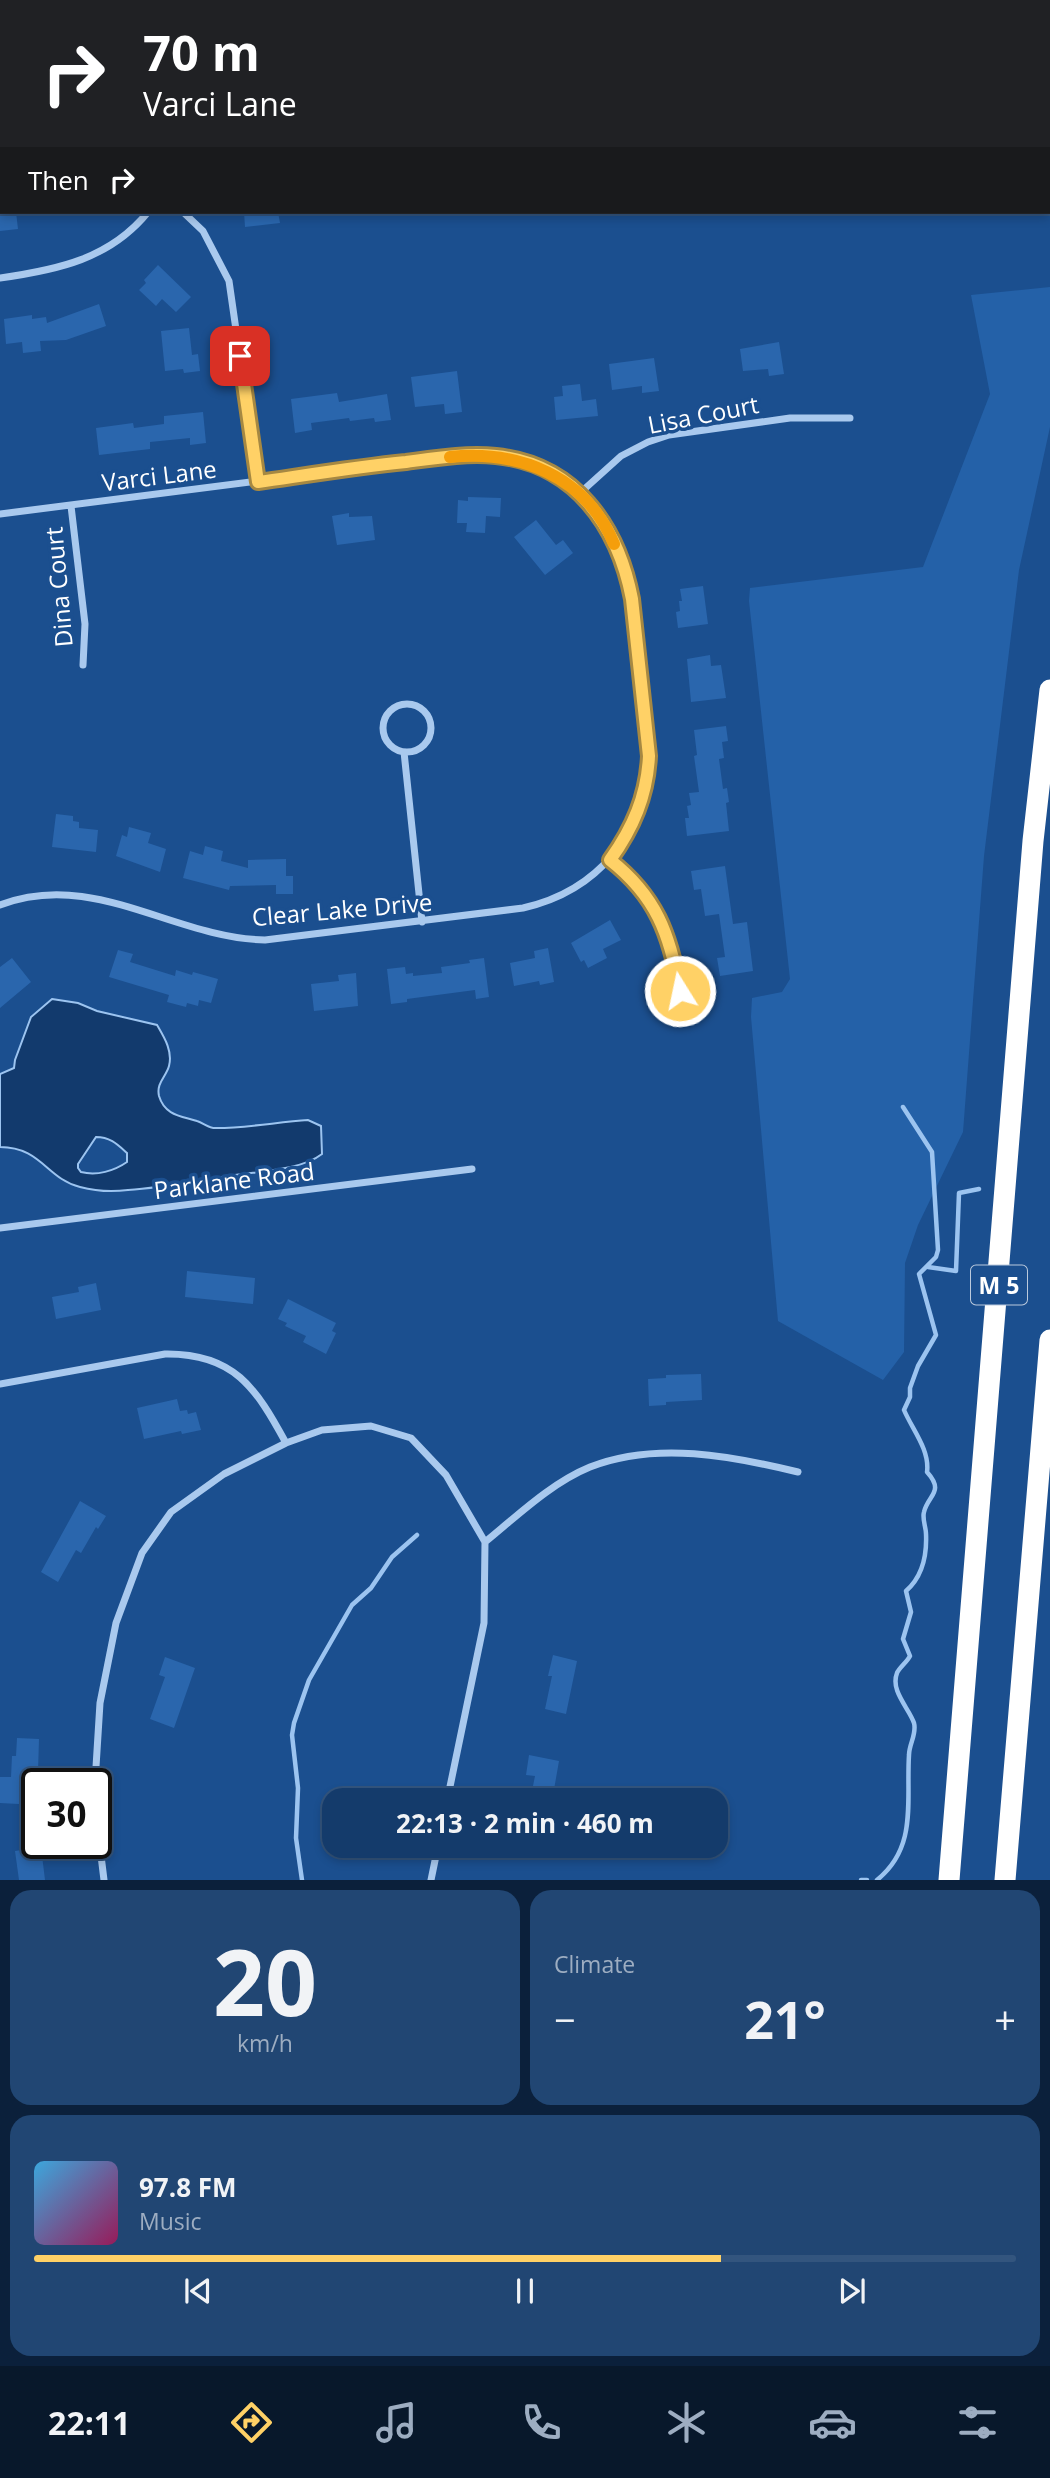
<!DOCTYPE html>
<meta charset="utf-8">
<style>
:root{--surface:#143b6b;--page:#214673;--text:#f1f3f6;--muted:#9dadc1;--line:#33557e;--accent:#ffd166}
body{margin:0;font-family:"Open Sans",sans-serif;background:var(--page);color:var(--text);height:100vh;display:flex;flex-direction:column;font-size:26px;white-space:nowrap}
*{box-sizing:border-box;margin:0}
p{font-size:23px;color:var(--muted)}
.icon{flex:none;width:38px;height:38px;fill:none;stroke:currentColor;stroke-width:2;stroke-linecap:round;stroke-linejoin:round}
.map{position:relative;height:1880px;overflow:hidden}
.details{display:flex;flex-direction:column;gap:10px;padding:10px;background:#0b203b;flex:1}
.details>*{flex:none}
.guide{position:absolute;left:0px;top:0px;width:1050px;height:214px;box-shadow:0 4px 10px #0003,0 0 0 2px var(--line);background:#202124;color:#fff;overflow:hidden}
.speed{position:absolute;left:21px;top:1768px;display:flex;gap:14px;font-size:35px;font-weight:700;text-align:center}
.speed>*{display:grid;place-content:center;width:91px;height:91px;border-radius:50%;background:var(--surface);box-shadow:0 4px 10px #0003,0 0 0 2px var(--line);line-height:1}
.speed .limit{border:4px solid #111;border-radius:10px;background:#fff;color:#111}
.pin{position:absolute;display:grid;place-items:center;width:60px;height:60px;color:#fff;margin:-30px;border-radius:14px;box-shadow:0 4px 10px #0006}
.me{position:absolute;width:77px;margin:-38px;rotate:350deg;stroke-linejoin:round;filter:drop-shadow(0 0 5px #0008)}
.turn{display:flex;align-items:center;gap:24px;height:147px;padding:0 28px;font-size:32px}
.turn .icon{width:91px;height:91px;stroke-width:2.5}
.turn b{display:block;font-size:49px;line-height:60px}
.then{display:flex;align-items:center;height:66px;padding:0 28px;background:#0003;gap:14px;font-size:26px}
.big{font-size:52px;font-weight:700;line-height:1.1}
.details .widget{flex:1;display:flex;flex-direction:column;justify-content:center;gap:10px;min-width:0;padding:0 24px;border-radius:21px;background:var(--page)}
.details .dial{align-items:center;gap:0}
.dial b{font-size:91px;line-height:1}
.song{display:flex;align-items:center;gap:21px}
.cover{width:84px;height:84px;border-radius:10px;background:linear-gradient(135deg,hsl(200 70% 55%),hsl(330 70% 35%))}
.played{height:7px;border-radius:4px;background:linear-gradient(90deg,var(--accent) 70%,var(--line) 70%)}
.keys{display:flex;justify-content:space-around;direction:ltr}
.heat{display:flex;justify-content:space-between;align-items:center;font-size:38px;direction:ltr}
.details .tiles{flex:1;display:grid;gap:10px;grid-template-columns:1fr 1fr}
.widget:last-child{grid-column:span 2}
.trip{position:absolute;left:322px;top:1788px;width:406px;height:70px;border-radius:21px;background:var(--surface);box-shadow:0 4px 10px #0003,0 0 0 2px var(--line);font-weight:700;line-height:70px;text-align:center}
.tabs{display:flex;height:112px;justify-content:space-around;align-items:center;background:#08182b;color:var(--muted)}
.tabs .icon{width:49px;height:49px}
.tabs .selected{color:var(--accent)}
.tabs b{font-size:32px;color:var(--text)}
.map>svg:first-child{display:block}
.green{fill:#2461a8}
.water{fill:#123a6d;stroke:#9cc4f0;stroke-width:2;fill-rule:evenodd}
.lines{fill:none;stroke-linecap:round;stroke-linejoin:round}
.stream{stroke:#9cc4f0;stroke-width:4.5}
.building{fill:#2a66ad}
.street{stroke:#a9c9ee;stroke-width:7}
.highway{stroke:#fff;stroke-width:21}
.route-casing{stroke:#a68842;stroke-width:18}
.route{stroke:#ffd166;stroke-width:12}
.slow{stroke:#f59e0b;stroke-width:12}
.labels{text-anchor:middle;dominant-baseline:central;stroke-width:7;stroke-linejoin:round;paint-order:stroke}
.shield{fill:#1b4f8f;stroke:#bbcadd;stroke-width:2}
.shield-label{font-size:23px;font-weight:bold;fill:#fff}
.street-label{font-size:24px;fill:#fff;stroke:#1b4f8f}
</style>
<div class="map">
<svg width="1050" height="1880" viewBox="0 0 1050 1880">
<rect width="100%" height="100%" fill="#1b4f8f"/>
<path class="green" d="M1050,287V427L1019,570L984,856L963,1132L918,1225L905,1263L904,1352L883,1380L778,1321L751,1017L752,998L782,992L790,979L749,601L750,588L923,567L990,394L971,295Z"/>
<path class="water" d="M52,999L78,1003L97,1011L157,1025C164,1037 173,1051 169,1066C166,1077 156,1083 159,1096C165,1116 182,1116 197,1121C204,1123 209,1129 217,1128C247,1128 278,1122 308,1120L321,1126L322,1154C300,1171 257,1171 229,1176C196,1181 162,1188 128,1190C113,1192 95,1191 80,1187C47,1179 41,1147 0,1147V1074L14,1068L15,1060L31,1017ZM96,1137C110,1137 117,1144 127,1153V1162C114,1171 97,1176 81,1172L78,1168V1164Z"/>
<g class="lines">
<path class="stream" d="M928,1267L956,1271L959,1193L979,1189
M302,1880L296,1838L298,1788L292,1735L294,1723L309,1680L352,1605L371,1588L392,1557L417,1535
M861,1880H867
M877,1880C918,1847 906,1801 909,1755C909,1744 917,1734 914,1723C909,1708 890,1691 897,1673C899,1668 907,1662 910,1656L903,1639L911,1612L906,1591C922,1577 927,1556 926,1534C926,1527 922,1519 924,1512C928,1495 945,1492 927,1472C930,1450 912,1429 904,1410L910,1397V1388L918,1366L936,1335L919,1274L936,1257L938,1250L932,1152L903,1107"/>
</g>
<path class="building" d="M0,212H16L18,229L0,231Z
M244,212H278L280,223L245,227Z
M158,265L191,297L176,312L162,299L156,306L139,290L146,283L144,280Z
M99,304L106,326L66,340L40,341L41,351L23,353L22,342L6,344L4,319L32,315V319L46,317L47,323Z
M189,328L192,355L198,354L200,371L184,373L183,369L165,371L161,331Z
M779,342L784,374L769,376L768,369L743,371L740,349Z
M654,358L659,391L642,393V386L612,390L609,364Z
M457,371L462,412L445,414L444,404L415,407L411,377Z
M580,384L582,401L596,399L598,416L556,420L554,397L563,396L562,386Z
M337,393L339,402L387,394L391,420L375,422L374,418L350,421L349,418L311,423L312,430L295,433L291,399Z
M203,412L206,443L190,445V438L150,442V449L99,455L96,428L133,423L134,428L164,424V416Z
M468,497L501,498L500,517L486,516L485,533L466,532L467,523H457L458,500L468,501Z
M349,513V517L372,516L375,540L337,545L332,516Z
M536,520L556,545L563,540L573,553L545,575L514,537Z
M703,586L708,624L678,628L676,612L680,611L679,601H682L680,589Z
M710,655L711,666L721,665L726,698L691,702L687,659Z
M726,726L728,741L722,742L724,758L719,759L723,789L727,788L729,802L726,803L729,831L687,836L685,818H689L687,806L691,805L689,793L699,792L694,756L697,755L694,730Z
M56,814L73,816V821L79,822V828L98,830L96,852L52,847Z
M129,827L151,833L148,843L166,849L160,872L116,856L122,835L127,837Z
M205,846L223,851L221,861L248,868V860L286,859V876H293V894H276V885L230,886L229,890L183,878L190,851L203,855Z
M725,866L733,924L747,922L753,971L720,976L717,958L725,957L719,914L705,916L701,889L694,890L691,871Z
M610,920L621,940L603,949L607,958L588,968L584,960L581,962L571,943Z
M548,948L554,982L540,985L539,981L514,986L510,963L535,958L534,951Z
M118,950L133,954L130,962L175,976L176,970L192,975L193,972L218,979L211,1003L199,1000L198,1006L187,1003L186,1007L167,1002L169,995L109,977Z
M12,958L31,982L0,1008V967Z
M484,958L489,997L476,999L475,990L407,999V1002L391,1004L387,969L405,967L406,974L413,973V976L442,973L441,967L470,963L469,960Z
M356,973L358,1006L314,1011L311,984L339,981L338,975Z
M187,1271L255,1278L253,1304L185,1297Z
M96,1283L101,1310L56,1319L52,1297L79,1292L78,1287Z
M288,1299L336,1323L332,1331L336,1333L326,1354L303,1342L306,1336L285,1326L287,1323L278,1319Z
M701,1374L702,1400L666,1402V1405L649,1406L648,1379L666,1378V1375Z
M177,1399L180,1411L187,1410L188,1414L196,1412L201,1430L182,1434L181,1431L144,1439L137,1408Z
M80,1501L106,1516L98,1529L96,1527L81,1553L76,1550L58,1582L41,1572Z
M553,1655L577,1661L566,1714L545,1709L552,1676H548Z
M165,1657L195,1668L174,1728L150,1719L165,1677L159,1675Z
M17,1738L39,1739L37,1805L0,1803V1777H11L12,1756H16Z
M529,1755L559,1761L552,1801H530L535,1776L526,1775Z
M41,1847L45,1880H19L15,1851Z"/>
<g class="lines">
<path class="street" d="M157,0L158,2
M183,212L203,231L229,281L258,483
M0,278C57,270 110,259 148,212
M580,493L621,456L648,442L669,435L790,418H850
M71,506L85,624L83,665
M0,514L454,456C555,452 613,499 632,599L649,756C646,833 598,891 523,908L265,940C173,938 93,869 0,905
M383 728a24 24 0 1 1 48 0a24 24 0 1 1-48 0Z
M404,752L422,922
M610,860C657,897 670,934 680,991
M0,1228L472,1169
M0,1384L165,1354C234,1353 256,1388 286,1443
M485,1542C517,1516 551,1483 590,1467C656,1441 732,1456 798,1472
M95,1783L100,1703L116,1623L142,1553L171,1512L224,1474L286,1443L322,1430L371,1426L411,1438L446,1475L485,1542L484,1623L447,1801
M96,1815L104,1880
M431,1880L438,1846"/>
<path class="highway" d="M949,1880L1033,841L1050,690
M1005,1880L1050,1340"/>
</g>
<g class="lines">
<defs>
<path id="route" d="M240,356L258,482C307,475 356,467 406,462C436,458 466,453 496,456C575,464 618,526 632,599L649,756C647,796 633,828 610,860C656,896 670,934 680,991"/>
</defs>
<use href="#route" class="route-casing"/>
<use href="#route" class="route"/>
<path class="slow" d="M450,457C519,450 586,476 614,544"/>
</g>
<g class="labels">
<rect class="shield" x="971" y="1265.5" width="56" height="39" rx="5"/>
<g class="shield-label">
<text x="999" y="1285">M 5</text>
</g>
<g class="street-label">
<text transform="translate(703 414) rotate(-11)">Lisa Court</text>
<text transform="translate(159 475) rotate(-7)">Varci Lane</text>
<text transform="translate(58 587) rotate(-95)">Dina Court</text>
<text transform="translate(342 909) rotate(-5)">Clear Lake Drive</text>
<text transform="translate(234 1180) rotate(-7)">Parklane Road</text>
</g>
</g>
</svg>
<div class="speed"><div class="limit">30</div></div>
<div class="pin" style="left:240px;top:356px;background:#d93025"><svg class="icon" aria-label="arrive" viewBox="0 0 24 24"><path d="M6 21V4h12l-3 4 3 4H6"/></svg></div>
<svg class="me" style="left:680px;top:991px" viewBox="-20 -20 40 40"><circle r="17" fill="#ffd166" stroke="#fff" stroke-width="3"/><path d="M0-11L8 9 0 5-8 9z" fill="#fff"/></svg>
<div class="trip">22:13 · 2 min · 460 m</div>
<div class="guide">
<div class="turn"><svg class="icon" aria-label="right" viewBox="0 0 24 24"><path d="M7 20v-9h11M14 6l5 5-5 5"/></svg><div><b>70 m</b>Varci Lane</div></div>
<div class="then">Then<svg class="icon" aria-label="right" viewBox="0 0 24 24"><path d="M7 20v-9h11M14 6l5 5-5 5"/></svg></div>
</div>
</div>
<section class="details">
<div class="tiles">
<div class="widget dial"><b>20</b><p>km/h</p></div>
<div class="widget"><p>Climate</p>
<div class="heat"><a>−</a><b class="big">21°</b><a>+</a></div>
</div>
<div class="widget">
<div class="song"><i class="cover"></i><div><b>97.8 FM</b><p>Music</p></div></div>
<div class="played"></div>
<div class="keys"><svg class="icon" aria-label="previous" viewBox="0 0 24 24"><path d="M18 5L8 12l10 7zM5 5v14"/></svg><svg class="icon" aria-label="pause" viewBox="0 0 24 24"><path d="M8 5v14M16 5v14"/></svg><svg class="icon" aria-label="next" viewBox="0 0 24 24"><path d="M6 5l10 7-10 7zM19 5v14"/></svg></div>
</div>
</div>
</section>
<nav class="tabs">
<b>22:11</b>
<svg class="icon selected" aria-label="directions" viewBox="0 0 24 24"><path d="M12 3l9 9-9 9-9-9zM9 14v-3h6M13 9l2 2-2 2"/></svg>
<svg class="icon" aria-label="music" viewBox="0 0 24 24"><path d="M9 18V5l10-2v13"/><circle cx="6" cy="18" r="3"/><circle cx="16" cy="16" r="3"/></svg>
<svg class="icon" aria-label="phone" viewBox="0 0 24 24"><path d="M5 4h4l2 5-3 2q2 4 5 5l2-3 5 2v4C11 20 4 13 5 4z"/></svg>
<svg class="icon" aria-label="climate" viewBox="0 0 24 24"><path d="M12 3v18M4 7l16 10M4 17L20 7"/></svg>
<svg class="icon" aria-label="car" viewBox="0 0 24 24"><path d="M5 17H2v-5l4-1 3-4h7l3 4 3 1v5h-3M9 17h6M6 11h13"/><circle cx="7" cy="17" r="2"/><circle cx="17" cy="17" r="2"/></svg>
<svg class="icon" aria-label="filters" viewBox="0 0 24 24"><path d="M4 7h16M4 17h16"/><circle cx="9" cy="7" r="2"/><circle cx="15" cy="17" r="2"/></svg>
</nav>
